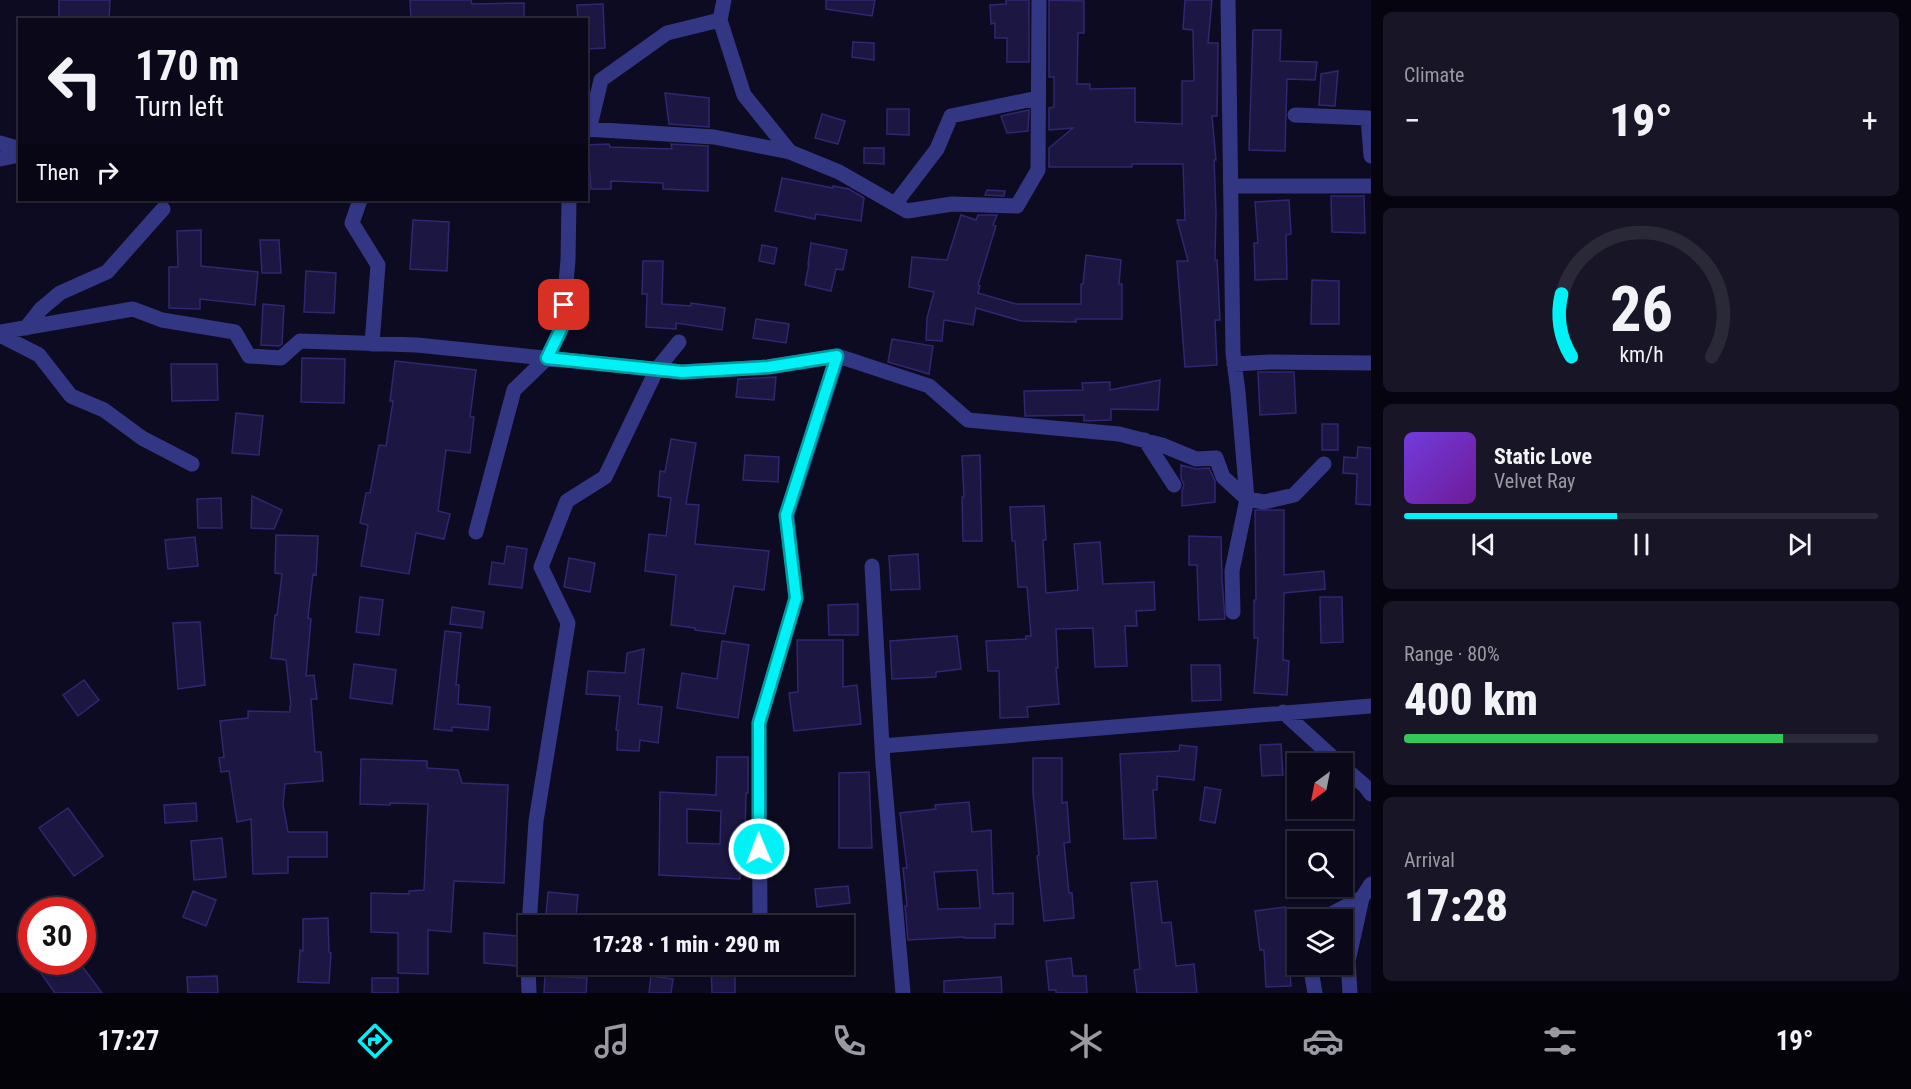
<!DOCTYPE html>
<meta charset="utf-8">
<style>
:root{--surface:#0a0819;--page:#181626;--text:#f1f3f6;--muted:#999aa2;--line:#2a2938;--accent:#00f2f6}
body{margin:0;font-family:"Roboto Condensed",sans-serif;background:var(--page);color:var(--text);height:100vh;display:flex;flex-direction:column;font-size:22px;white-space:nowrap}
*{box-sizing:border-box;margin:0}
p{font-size:20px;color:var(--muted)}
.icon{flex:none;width:33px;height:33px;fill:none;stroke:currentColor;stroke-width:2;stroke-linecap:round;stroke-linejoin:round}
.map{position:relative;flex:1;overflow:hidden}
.panel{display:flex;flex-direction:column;gap:12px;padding:12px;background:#06040e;width:540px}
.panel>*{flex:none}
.guide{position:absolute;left:18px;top:18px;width:570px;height:183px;border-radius:0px;box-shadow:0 2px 4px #0004,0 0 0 2px var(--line);background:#0a0819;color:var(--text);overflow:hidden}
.needle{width:39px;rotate:212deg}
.fabs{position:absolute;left:1287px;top:753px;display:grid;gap:12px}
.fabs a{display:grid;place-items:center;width:66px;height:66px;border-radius:0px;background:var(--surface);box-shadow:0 2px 4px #0004,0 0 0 2px var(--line);font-size:30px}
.speed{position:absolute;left:18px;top:897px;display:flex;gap:12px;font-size:30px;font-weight:700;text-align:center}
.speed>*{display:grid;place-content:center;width:78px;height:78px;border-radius:50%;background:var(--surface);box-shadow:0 2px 4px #0004,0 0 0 2px var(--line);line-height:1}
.speed .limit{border:9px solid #d22;background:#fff;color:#111}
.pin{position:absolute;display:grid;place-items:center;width:51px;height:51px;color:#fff;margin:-26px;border-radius:12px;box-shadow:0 3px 9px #0006}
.me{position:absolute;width:66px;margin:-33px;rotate:359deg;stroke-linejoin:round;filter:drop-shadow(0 0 4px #0008)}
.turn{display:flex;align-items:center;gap:21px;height:126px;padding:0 18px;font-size:27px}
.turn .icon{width:78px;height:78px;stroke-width:2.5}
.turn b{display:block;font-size:42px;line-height:51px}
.then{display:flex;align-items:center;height:57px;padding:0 18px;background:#0003;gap:12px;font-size:22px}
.big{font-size:45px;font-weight:800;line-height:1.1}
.panel .widget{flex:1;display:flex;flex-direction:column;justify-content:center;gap:9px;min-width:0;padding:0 21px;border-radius:9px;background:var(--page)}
.panel .dial{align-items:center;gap:0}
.dial svg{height:156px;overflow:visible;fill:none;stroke:var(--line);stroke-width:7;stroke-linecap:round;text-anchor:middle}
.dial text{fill:var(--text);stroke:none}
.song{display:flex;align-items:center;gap:18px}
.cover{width:72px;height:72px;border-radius:9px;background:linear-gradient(135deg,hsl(260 70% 55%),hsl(280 70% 35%))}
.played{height:6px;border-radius:3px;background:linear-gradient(90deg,var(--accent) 45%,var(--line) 45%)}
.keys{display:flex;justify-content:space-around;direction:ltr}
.heat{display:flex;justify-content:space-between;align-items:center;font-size:33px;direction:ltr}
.charge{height:9px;border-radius:4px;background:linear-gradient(90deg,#34c759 80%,var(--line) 0)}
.trip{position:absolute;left:518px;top:915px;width:336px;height:60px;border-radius:0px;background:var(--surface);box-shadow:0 2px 4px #0004,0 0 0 2px var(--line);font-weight:800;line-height:60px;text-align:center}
.menu{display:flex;height:96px;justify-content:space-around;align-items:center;background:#04030a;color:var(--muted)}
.menu .icon{width:42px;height:42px}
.menu .on{color:var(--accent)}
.menu b{font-size:27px;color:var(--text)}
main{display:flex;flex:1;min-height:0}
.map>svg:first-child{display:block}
.building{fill:#1c1643;stroke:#2f2770;stroke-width:1.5;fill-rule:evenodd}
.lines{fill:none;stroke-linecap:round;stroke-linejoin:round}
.street{stroke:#333783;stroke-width:15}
.route-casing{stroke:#009da0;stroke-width:15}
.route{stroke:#00f2f6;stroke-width:10}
</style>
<main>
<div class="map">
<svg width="1371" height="993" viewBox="0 0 1371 993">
<rect width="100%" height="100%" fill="#0d0b21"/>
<path class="building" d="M59,0H110L109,20H59Z
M410,0H471L472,4L524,3V20H411Z
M826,0H875L872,16L826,9Z
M1006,0H1029V62H1007V38H995V23L991,24L990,5L1006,4Z
M1049,0L1084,1V33H1078L1077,84H1090V89L1135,88V122L1182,124V81H1194L1193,30L1183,29L1185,0H1212L1208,43H1218L1217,116H1212L1216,160H1214L1216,212L1215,260H1217L1220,320H1215L1217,365L1185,367L1177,261H1188L1177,220H1185L1183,164H1132V167H1049V148L1073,128L1049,130V108L1054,107V77H1049Z
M603,4L605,48L586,49V20H578L577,5Z
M1253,30H1281L1280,61L1317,62L1315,80L1287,79L1285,151L1249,150Z
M853,42L874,43V60L852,57Z
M1338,71L1335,106L1319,105L1321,74Z
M665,93L709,98V127L669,124Z
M887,109H909V135L887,134Z
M1029,110L1028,131L1007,133L1001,116Z
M822,114L845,121L838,144L815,138Z
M609,144L610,147L672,149L671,144L708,146V191L663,189V183L611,181V189H591L590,172H586V145Z
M864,148H884V164L864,163Z
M782,178L833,188V186L849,189L864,198L861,221L816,214L815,219L775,211Z
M987,190L1005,191L1004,196L985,195Z
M1331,196H1364L1365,233L1332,232Z
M1289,200L1291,234L1286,235L1287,279L1255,280L1254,243H1258L1255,202Z
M961,215L976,220L978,215H997L993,225L996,226L978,285L980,286L978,293L1016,304H1081V284H1083L1086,255L1121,260L1119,284H1122V319H1076V322L1021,321L976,308L973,325L944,320L942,341L926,340L927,318L934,292L909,287L912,257L947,260Z
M413,220L449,222L447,271L410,269Z
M201,230V266L258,272L255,305L200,299V309L169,308V267H178L177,231Z
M260,240H279L281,273H262Z
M811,243L847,250L843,270L836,269L831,291L805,285L809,264H808Z
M762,245L777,248L774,264L759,261Z
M643,261H663L662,304L691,306V303L725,308L722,330L676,323V329L646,327L647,294H642Z
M306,271L336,273L334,313L304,312Z
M1312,280L1339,281V324H1311Z
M263,304L284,306L282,344L279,346L261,345Z
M756,319L789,324L786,343L753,338Z
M892,339L933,346L929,374L888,362Z
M302,358L345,359L344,403L301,402Z
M395,361L476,370L470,417H474L470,453L446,450L438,511L450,514L444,539L416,533L409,574L361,566L368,525L360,523L366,493H370L379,445L386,446L393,401H390Z
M171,364H217L218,400L172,401Z
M1258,372H1294L1296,413L1260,415Z
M776,377L774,400L736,397L738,379Z
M1160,380L1158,410L1111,409V420L1084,421V415L1025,416L1024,391L1083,390L1082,383L1110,382V390Z
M236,413L263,416L259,455L232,453Z
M1322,424H1338V450H1322Z
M671,439L696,443L686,504L699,505L695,544L769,551L764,590L734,586L725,634L695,630V628L671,625L676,575L645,571L649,534L666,536L671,498L658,496L660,471L665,472Z
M1358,447L1371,448V505L1356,504L1357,474L1343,473L1344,457L1357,458Z
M745,455L779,457L778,482L743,480Z
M980,455L982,541H963L962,497H964L962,456Z
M1181,465L1196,469L1209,468L1215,481V502L1182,506V491L1184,485L1181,478Z
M252,496L282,510L274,529L251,528Z
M221,498L222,528H198L197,499Z
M1044,506L1046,540H1043L1046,593L1078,590L1074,544L1100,542L1103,584L1154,582L1155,610L1136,611L1137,626H1125L1127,666L1095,667L1093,628L1056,629L1058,668H1056L1059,704L1027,707L1028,717L1000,718L999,671H988L986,641L1026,639V636H1031L1027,587H1018L1015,541H1012L1010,507Z
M1255,510H1284V575L1324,571L1325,589L1284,593L1283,660L1289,661L1287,695L1254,693L1258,638H1254V600H1256Z
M276,535L318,536L316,575L313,574L308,618L311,619L306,676L314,675L317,699H311L315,752H321L323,781L285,784L283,805L288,832H327V857H288V873L253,874L251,819L237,822L229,771L221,772L219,758L224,757L220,721L248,718V711L290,712V706H291L286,660L271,658L275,615H277L282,574L275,573Z
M1189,536L1221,537L1222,579L1225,619L1199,620L1197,565H1189Z
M195,537L198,566L168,569L165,540Z
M507,546L527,549L522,588L489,584L492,562L504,564Z
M918,554L920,589L891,590L889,556Z
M569,558L595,563L590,592L564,587Z
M360,597L383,600L379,635L356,632Z
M1320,597H1342L1343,642L1321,643Z
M858,604V635H829L828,605Z
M452,607L484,612L482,628L450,624Z
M200,622L205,685L178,689L173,623Z
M445,631L461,633L456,685H459L458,704L490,707L488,730L452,727V731L434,729Z
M957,636L961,669L936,672V677L892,679L890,641Z
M797,640H843V687L857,685L861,724L794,731L789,693L798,692Z
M722,641L749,645L738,718L677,708L682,673L717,679Z
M644,649L638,704L662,707L658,743L640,740L639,751L617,750L618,730H616L620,696L586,694L588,671L625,673L627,653Z
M354,664L396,670L392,704L350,698Z
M1191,665H1220L1221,700L1192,701Z
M84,680L99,700L78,716L63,695Z
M1281,744L1283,775L1262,776L1260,745Z
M1180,745L1197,747L1194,780L1157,776V790H1153L1156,838L1124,839L1120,754L1179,751Z
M717,757H748V793H746L745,838H741L740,879L659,875L660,792L716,795ZM687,809L721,811L720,844L687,843Z
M1033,758H1062V803L1067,802L1070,842L1064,843L1069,893H1072L1074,918L1044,921L1037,856L1039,855L1033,793Z
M361,759L427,761V768L458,770L462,783L508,785L504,883L454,881L451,932L428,930V974L398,973V933L371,932V893L409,894V891L424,890L428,804L390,803V805L360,804Z
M869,772L872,848H839V773Z
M1205,787L1221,790L1215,823L1200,820Z
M969,802L972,832L991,830L993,894L1013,893V924H995V938H964V937L908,940L905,906H907L903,868H907L900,813L936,809L935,805ZM977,870L980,908L938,909L934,872Z
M196,803L197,821L165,823L164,805Z
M68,808L103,856L74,876L39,828Z
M222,838L226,877L194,880L191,841Z
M1157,881L1162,923L1171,922L1176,966L1194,964L1197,993H1137L1134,970L1140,969L1131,883Z
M848,886L850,903L817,907L815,889Z
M193,891L216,900L206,926L183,917Z
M548,892L578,895L575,926H545Z
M1285,907L1290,947H1288L1291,986L1266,987L1264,950H1260L1255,911Z
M328,918L329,952L331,953L329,983L298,982L300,950L303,951V919Z
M484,933L517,936V966L484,963Z
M1071,958L1073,976H1086L1087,993H1056V990H1049L1046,961Z
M56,962H79L102,993H55L40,972Z
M711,964H735V993H712Z
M217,976L218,993H188L187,977Z
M545,976L587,978L586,993H544Z
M651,976L673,979L671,993H649Z
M1001,977L1002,993H944V981Z
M372,978H398V993H372Z"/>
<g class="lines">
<path class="street" d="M724,0L720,20L744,95L790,152L839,172L907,211L952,204L1017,206L1038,170L1039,0
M1228,0L1233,353L1238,392L1247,499L1232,571L1233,612
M1295,115L1368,118L1371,156
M586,129L714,137L790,152
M589,130L601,80L667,33L720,20
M0,143L20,149
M0,159L20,155
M1231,186H1371
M360,200L352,223L378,265L372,344
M895,204L937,149L951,116L1038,98
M26,328L41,309L60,293L107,272L163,209
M0,332L133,309L162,320L235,332L249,356L281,358L300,341L417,345L682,372L768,367L838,356L929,386L968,420L1119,434L1162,445L1196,459L1216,458L1223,477L1247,499L1264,502L1294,495L1324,464
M0,335L39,355L71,396L104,410L142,438L192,464
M1234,364L1270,362L1371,363
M1145,440L1174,485
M476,532L514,390L547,358L562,327L568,260L569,200
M872,566L883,764L903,993
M1283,712L1340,764
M882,746L1371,706
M1342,766L1365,786L1371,794
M760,918L759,723L796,599L787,515L838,356
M1320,920L1362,898
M529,926L536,821L568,623L541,567L567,501L605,477L657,369L679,342
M528,964L529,993
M1310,964L1315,993
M1350,993L1348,961L1362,898L1371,884"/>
</g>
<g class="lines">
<defs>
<path id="route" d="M564,305L562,327L547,358L682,372L768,367L837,356L786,515L796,598L759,723V849"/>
</defs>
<use href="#route" class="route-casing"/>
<use href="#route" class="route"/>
</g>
</svg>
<div class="fabs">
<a><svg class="needle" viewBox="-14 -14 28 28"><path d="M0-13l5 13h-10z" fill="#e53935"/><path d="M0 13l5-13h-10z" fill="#999aa2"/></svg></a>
<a><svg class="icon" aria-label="search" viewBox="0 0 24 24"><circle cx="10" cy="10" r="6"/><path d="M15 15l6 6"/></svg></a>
<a><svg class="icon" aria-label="layers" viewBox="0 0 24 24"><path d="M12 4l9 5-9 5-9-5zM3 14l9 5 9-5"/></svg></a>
</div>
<div class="speed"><div class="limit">30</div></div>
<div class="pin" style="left:564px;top:305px;background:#d93025"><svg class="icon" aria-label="arrive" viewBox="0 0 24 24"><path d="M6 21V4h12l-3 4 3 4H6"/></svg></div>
<svg class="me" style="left:759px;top:849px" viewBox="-20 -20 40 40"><circle r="17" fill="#00f2f6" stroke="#fff" stroke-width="3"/><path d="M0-11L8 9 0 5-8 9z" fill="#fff"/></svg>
<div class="trip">17:28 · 1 min · 290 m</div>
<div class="guide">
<div class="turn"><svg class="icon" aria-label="left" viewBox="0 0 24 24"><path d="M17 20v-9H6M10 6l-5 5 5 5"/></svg><div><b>170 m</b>Turn left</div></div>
<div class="then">Then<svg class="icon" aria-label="right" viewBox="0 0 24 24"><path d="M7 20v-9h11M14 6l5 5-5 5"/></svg></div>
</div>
</div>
<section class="panel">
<div class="widget"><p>Climate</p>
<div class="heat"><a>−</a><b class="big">19°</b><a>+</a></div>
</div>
<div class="widget dial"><svg viewBox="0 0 100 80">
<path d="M14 69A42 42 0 1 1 86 69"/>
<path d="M14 69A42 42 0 0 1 9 37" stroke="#00f2f6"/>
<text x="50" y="56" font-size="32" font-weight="700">26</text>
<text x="50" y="72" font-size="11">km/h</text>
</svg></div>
<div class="widget">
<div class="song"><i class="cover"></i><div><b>Static Love</b><p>Velvet Ray</p></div></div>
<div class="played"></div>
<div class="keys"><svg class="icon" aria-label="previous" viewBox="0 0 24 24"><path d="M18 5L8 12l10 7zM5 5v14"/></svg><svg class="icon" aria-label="pause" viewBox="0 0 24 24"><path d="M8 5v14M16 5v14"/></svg><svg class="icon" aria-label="next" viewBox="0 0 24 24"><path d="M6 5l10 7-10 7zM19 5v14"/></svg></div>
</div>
<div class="widget"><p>Range · 80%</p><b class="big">400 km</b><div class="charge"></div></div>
<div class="widget"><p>Arrival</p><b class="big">17:28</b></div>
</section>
</main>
<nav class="menu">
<b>17:27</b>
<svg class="icon on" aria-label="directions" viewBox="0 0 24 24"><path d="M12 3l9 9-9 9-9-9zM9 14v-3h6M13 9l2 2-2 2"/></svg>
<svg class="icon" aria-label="music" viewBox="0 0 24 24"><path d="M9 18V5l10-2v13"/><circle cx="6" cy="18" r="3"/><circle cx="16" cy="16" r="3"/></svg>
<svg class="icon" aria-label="phone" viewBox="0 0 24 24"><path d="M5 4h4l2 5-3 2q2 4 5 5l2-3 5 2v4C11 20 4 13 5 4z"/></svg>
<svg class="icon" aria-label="climate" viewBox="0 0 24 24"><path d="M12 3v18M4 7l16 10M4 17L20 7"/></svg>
<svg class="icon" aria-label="car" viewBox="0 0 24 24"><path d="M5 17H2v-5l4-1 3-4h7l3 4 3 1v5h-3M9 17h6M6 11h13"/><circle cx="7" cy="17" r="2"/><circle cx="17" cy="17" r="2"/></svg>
<svg class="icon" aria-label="filters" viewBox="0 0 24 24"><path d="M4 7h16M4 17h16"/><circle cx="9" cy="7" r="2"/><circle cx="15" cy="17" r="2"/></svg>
<b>19°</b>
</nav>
